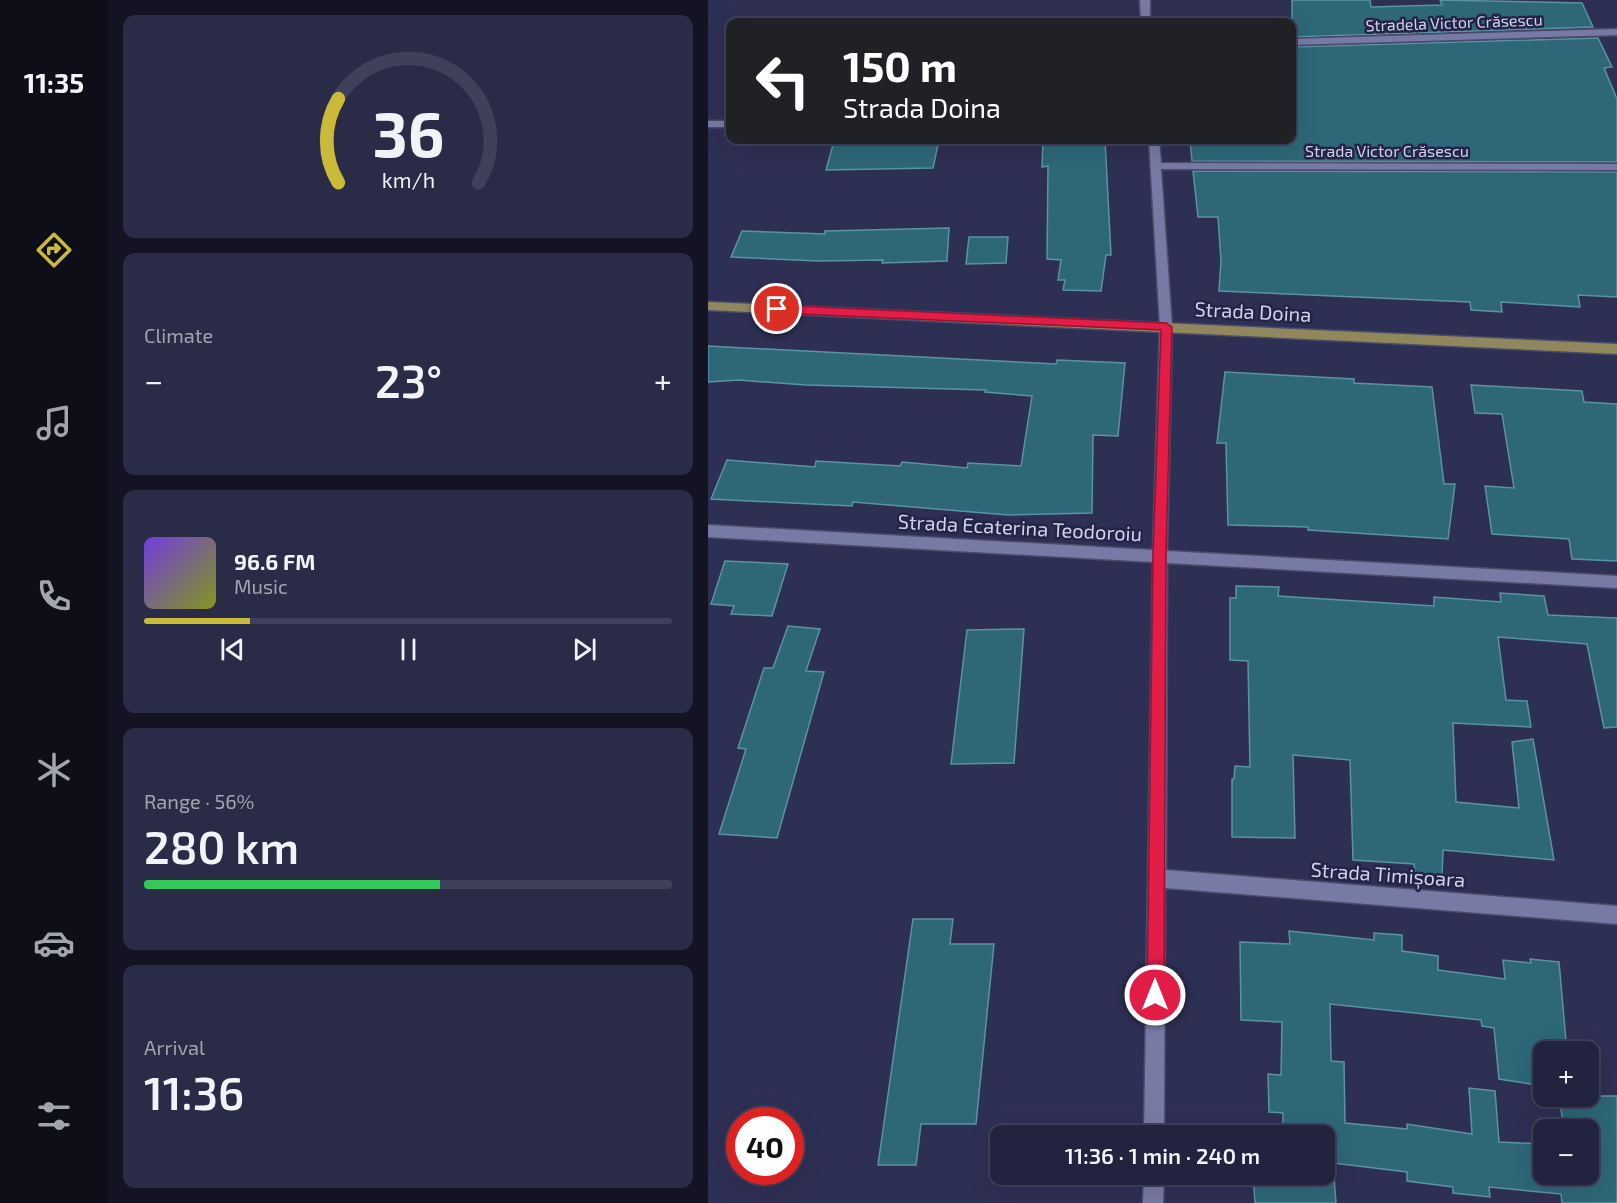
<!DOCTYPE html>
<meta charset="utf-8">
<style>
:root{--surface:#22233f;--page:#2a2b46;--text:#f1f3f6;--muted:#a2a4b0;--line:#3f4059;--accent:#cbba39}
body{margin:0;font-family:"Exo 2",sans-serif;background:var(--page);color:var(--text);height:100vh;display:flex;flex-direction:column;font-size:22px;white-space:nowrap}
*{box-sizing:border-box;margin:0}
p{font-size:20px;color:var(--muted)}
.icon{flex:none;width:33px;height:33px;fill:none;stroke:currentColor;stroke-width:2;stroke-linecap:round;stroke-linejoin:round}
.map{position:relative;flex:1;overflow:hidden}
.side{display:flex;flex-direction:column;gap:15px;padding:15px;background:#131323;width:600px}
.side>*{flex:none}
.banner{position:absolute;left:18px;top:18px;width:570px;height:126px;border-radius:12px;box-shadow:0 6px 24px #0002,0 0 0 2px var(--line);background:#202124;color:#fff;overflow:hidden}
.tools{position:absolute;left:825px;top:1041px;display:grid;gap:12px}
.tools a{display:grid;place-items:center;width:66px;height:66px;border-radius:12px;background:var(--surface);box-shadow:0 6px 24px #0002,0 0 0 2px var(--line);font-size:30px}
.speed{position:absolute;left:18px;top:1107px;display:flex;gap:12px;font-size:30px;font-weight:700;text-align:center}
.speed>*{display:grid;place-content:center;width:78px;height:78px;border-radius:50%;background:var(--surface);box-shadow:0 6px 24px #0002,0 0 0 2px var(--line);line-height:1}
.speed .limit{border:9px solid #d22;background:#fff;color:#111}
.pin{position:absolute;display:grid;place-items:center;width:51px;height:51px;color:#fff;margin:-26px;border:3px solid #fff;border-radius:50%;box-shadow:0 2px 6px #0007}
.me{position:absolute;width:66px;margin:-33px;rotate:0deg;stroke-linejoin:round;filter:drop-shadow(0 0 4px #0008)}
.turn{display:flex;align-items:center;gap:21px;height:126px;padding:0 18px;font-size:27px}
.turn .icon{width:78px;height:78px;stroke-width:2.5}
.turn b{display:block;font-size:42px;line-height:51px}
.big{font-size:45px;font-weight:600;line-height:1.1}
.side .tile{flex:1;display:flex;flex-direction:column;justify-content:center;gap:9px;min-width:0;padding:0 21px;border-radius:12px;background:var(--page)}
.side .dial{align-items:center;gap:0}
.dial svg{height:156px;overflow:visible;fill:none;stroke:var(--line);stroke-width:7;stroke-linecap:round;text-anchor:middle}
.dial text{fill:var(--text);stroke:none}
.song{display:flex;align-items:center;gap:18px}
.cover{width:72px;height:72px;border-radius:9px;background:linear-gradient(135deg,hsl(260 70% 55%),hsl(70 70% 35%))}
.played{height:6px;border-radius:3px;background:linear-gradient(90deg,var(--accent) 20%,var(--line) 20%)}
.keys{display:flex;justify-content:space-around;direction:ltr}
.heat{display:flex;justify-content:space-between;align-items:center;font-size:33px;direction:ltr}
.charge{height:9px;border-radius:4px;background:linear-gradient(90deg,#34c759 56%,var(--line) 0)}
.trip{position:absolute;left:282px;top:1125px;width:345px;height:60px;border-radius:12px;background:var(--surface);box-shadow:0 6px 24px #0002,0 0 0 2px var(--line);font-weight:600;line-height:60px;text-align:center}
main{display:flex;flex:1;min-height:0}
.menu{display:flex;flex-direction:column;width:108px;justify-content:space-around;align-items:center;background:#0e0e19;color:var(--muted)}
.menu .icon{width:42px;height:42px}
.menu .current{color:var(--accent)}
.menu b{font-size:27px;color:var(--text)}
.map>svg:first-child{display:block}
.building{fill:#2e6778;stroke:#5b93a6;stroke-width:1.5}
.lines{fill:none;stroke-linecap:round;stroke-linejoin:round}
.minor-casing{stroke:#4b4b6a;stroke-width:3}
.major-casing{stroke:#4b4b6a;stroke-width:3}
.minor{fill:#777aa4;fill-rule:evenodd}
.major{fill:#90885c;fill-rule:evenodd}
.route{fill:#e11d48;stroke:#92132f;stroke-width:1.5}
.labels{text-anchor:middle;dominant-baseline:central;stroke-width:5;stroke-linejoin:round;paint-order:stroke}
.far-street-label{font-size:16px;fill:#d1d3ea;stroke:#242448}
.street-label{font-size:20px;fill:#d1d3ea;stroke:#242448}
</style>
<main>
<nav class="menu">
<b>11:35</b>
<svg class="icon current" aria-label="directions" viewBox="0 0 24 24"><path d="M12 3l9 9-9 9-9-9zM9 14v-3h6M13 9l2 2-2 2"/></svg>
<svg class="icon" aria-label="music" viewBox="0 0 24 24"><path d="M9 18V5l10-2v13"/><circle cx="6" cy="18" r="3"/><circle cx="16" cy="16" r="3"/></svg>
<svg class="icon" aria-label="phone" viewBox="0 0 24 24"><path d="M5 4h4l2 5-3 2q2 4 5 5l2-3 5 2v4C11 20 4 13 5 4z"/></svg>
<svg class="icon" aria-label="climate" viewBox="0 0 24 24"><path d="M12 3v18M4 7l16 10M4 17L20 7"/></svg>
<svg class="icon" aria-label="car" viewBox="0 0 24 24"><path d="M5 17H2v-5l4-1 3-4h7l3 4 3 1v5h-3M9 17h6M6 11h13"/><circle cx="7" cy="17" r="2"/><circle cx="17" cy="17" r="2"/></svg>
<svg class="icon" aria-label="filters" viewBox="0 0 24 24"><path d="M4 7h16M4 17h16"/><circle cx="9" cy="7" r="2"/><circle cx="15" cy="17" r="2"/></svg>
</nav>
<section class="side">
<div class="tile dial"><svg viewBox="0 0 100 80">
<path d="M14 69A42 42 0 1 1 86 69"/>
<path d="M14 69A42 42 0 0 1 14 26" stroke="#cbba39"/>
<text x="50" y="56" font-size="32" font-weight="700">36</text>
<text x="50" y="72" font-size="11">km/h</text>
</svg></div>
<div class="tile"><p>Climate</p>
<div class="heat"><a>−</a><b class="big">23°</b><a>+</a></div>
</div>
<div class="tile">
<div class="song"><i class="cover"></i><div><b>96.6 FM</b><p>Music</p></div></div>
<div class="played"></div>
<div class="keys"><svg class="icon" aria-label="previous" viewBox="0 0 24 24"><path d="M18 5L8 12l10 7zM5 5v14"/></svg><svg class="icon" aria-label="pause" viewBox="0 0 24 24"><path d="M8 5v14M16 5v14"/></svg><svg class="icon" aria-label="next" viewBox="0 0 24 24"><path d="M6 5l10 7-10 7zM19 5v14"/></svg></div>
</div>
<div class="tile"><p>Range · 56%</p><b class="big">280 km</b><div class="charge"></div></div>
<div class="tile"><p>Arrival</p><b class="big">11:36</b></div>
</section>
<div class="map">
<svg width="909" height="1203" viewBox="0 0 909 1203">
<rect width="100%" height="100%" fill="#2e2f54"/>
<path class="building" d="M586,0H662L663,7L734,5L732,0L874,3L885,27L584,37V1Z
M890,38L904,67L896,68L909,99V162L484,161L482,140H584V47Z
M231,140L225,168L118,170L126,141Z
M335,140H397L403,255H398L393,291L355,290L357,280H350L353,260L339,259L340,166L334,167Z
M485,171L909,172V297L870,295L872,307L793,302L794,312L763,310L762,302L511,291L513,261L510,217H490Z
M241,228L239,261L174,263L175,260L110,261L23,257L34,231L117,234V231Z
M261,237H300L298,263L258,264Z
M0,346L348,364L349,360L417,363L410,436L385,435L384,513L300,515L145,502L144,506L3,499L19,460L107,467L108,461L192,466L194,462L259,468L260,463L313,466L324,396L277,392L278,390L98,385L30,380L0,382Z
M517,372L646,379V383L724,387L736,484H747L740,539L600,530V527L520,525L518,443H509Z
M763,385L874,391L876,402L909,404V561L864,559L861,539L784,534L777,486L806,488L794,414L767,413Z
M17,561L80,564L64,616L23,614L26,606L3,604Z
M528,586L571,587L570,596L726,606V597L793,602L792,593L836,596L840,615L909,618V727L896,728L879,644L790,637L798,700L819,701L823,727L745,723L748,802L811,808L804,742L825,739L846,860L735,850L734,876L707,873L706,864L645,860L642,760L585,755L587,838L524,837V779H526L527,766L542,767L540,661L522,660V598H528Z
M80,626L112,629L98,671L116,672L69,838L11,834L38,749L30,748L56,668H65Z
M316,629L306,763L243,764L259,630Z
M205,919H245L242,944H286L268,1124H213L208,1165H170Z
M581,931L666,940V933L694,935V951L730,956V970L797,979L795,960L823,963L822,959L851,962L859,1052H836V1086L791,1079L786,1028L774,1026L773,1020L622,1004L623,1061L636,1062L637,1123L699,1129V1124L764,1134L761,1088L787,1091L791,1142L836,1144V1174H880V1130H856L851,1096H909V1203H854L853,1194L781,1187L782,1197L745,1193V1187L699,1181V1172L625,1163L628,1203H547L545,1174H616V1136H575V1113L561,1112L560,1074L573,1075L574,1022L533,1020L532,942L582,944Z"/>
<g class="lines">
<defs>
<path id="minor" d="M432,0H442V22H433Z
M909,29V35L584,45V39Z
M0,121H22V127H0Z
M441,140H451L453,163L909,164V170L453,169L464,327L459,551L909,576V588L459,563L458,870L909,906V924L457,888L456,1136H436L445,562L0,537V525L445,550L452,327Z
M436,1174H456L455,1203H435Z"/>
<path id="major" d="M0,302L909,344V354L0,310Z"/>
</defs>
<use href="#minor" class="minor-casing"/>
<use href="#major" class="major-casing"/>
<use href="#minor" class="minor"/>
<use href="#major" class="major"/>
</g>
<path class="route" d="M69,305L458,323L464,327L458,555L456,995L453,1001L447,1004L441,1001L439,995L445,555L453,330L69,313L63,309Z"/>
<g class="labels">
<g class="far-street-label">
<text transform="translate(746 22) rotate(-2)">Stradela Victor Crăsescu</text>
<text x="679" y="150">Strada Victor Crăsescu</text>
</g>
<g class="street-label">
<text transform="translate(545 311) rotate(3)">Strada Doina</text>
<text transform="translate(312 527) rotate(3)">Strada Ecaterina Teodoroiu</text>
<text transform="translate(680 874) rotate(4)">Strada Timișoara</text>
</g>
</g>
</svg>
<div class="tools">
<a>+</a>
<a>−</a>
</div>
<div class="speed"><div class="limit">40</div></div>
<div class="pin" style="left:69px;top:309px;background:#d93025"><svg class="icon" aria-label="arrive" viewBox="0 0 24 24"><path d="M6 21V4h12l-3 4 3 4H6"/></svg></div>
<svg class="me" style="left:447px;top:995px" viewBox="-20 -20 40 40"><circle r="17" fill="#e11d48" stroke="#fff" stroke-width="3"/><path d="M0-11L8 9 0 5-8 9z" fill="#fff"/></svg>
<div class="trip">11:36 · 1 min · 240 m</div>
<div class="banner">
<div class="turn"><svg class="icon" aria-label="left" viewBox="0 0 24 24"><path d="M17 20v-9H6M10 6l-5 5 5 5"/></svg><div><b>150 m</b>Strada Doina</div></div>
</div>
</div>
</main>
